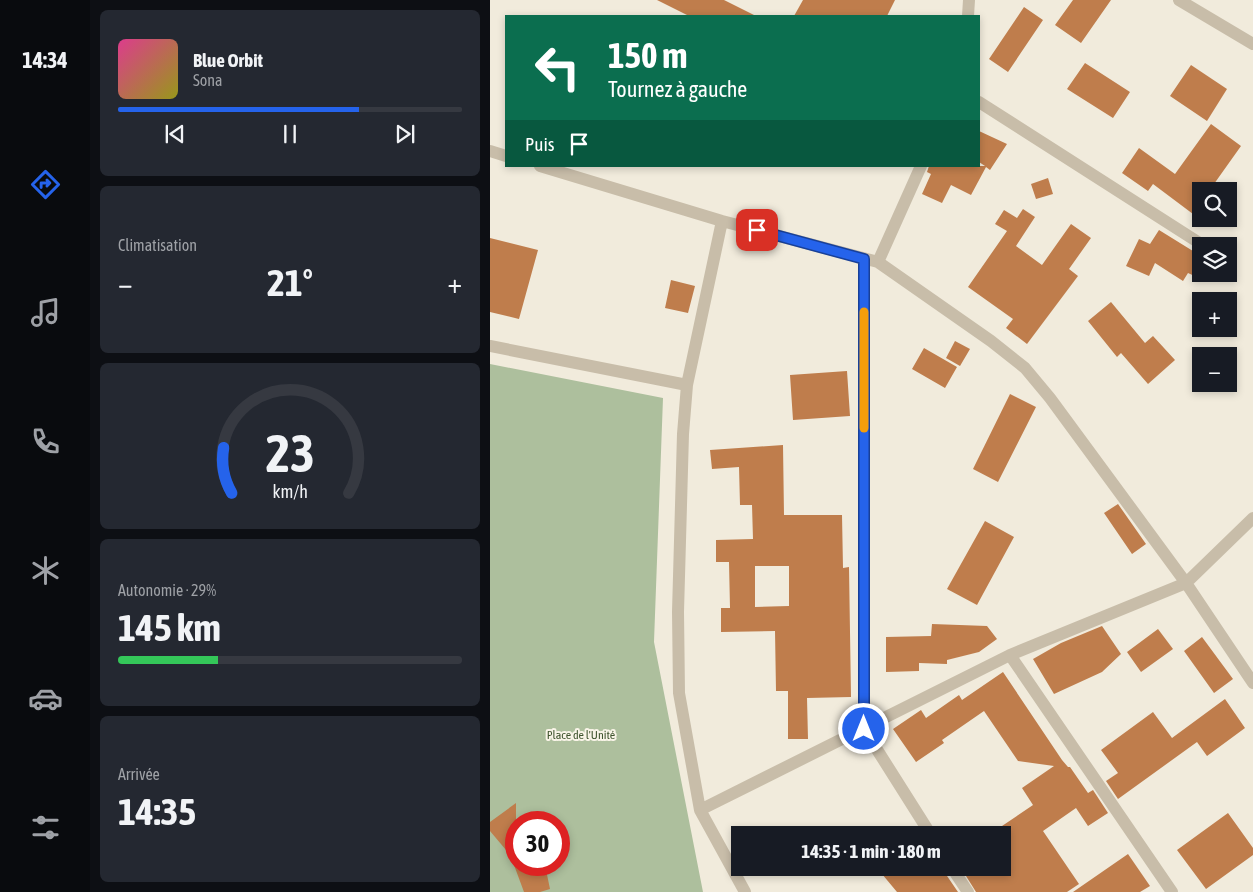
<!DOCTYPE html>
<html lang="fr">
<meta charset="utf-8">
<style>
:root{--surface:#171b24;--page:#242831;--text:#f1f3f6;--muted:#9ea1a6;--line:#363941;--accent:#2563eb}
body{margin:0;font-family:"Asap Condensed",sans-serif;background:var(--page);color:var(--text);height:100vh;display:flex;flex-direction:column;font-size:19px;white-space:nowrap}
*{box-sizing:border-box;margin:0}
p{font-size:16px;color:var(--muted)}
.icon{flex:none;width:28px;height:28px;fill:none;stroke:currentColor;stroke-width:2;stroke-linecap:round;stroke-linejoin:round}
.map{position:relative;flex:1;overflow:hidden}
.side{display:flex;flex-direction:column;gap:10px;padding:10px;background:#0d0f14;width:400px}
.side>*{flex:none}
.hud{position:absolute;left:15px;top:15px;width:475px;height:152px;border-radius:0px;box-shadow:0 2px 8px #0003;background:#0b6e4f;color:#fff;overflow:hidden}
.fabs{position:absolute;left:702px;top:182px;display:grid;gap:10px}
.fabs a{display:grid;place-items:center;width:45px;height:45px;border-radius:0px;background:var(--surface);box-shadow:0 2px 8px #0003;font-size:25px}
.speed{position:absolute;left:15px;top:811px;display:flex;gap:10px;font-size:25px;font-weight:700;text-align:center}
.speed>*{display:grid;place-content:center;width:65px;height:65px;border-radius:50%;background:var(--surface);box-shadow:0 2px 8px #0003;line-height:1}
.speed .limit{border:8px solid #d22;background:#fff;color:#111}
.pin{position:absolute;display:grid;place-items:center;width:42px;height:42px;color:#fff;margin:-21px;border-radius:10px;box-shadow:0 2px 8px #0006}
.me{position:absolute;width:55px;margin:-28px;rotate:0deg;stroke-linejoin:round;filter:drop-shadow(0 0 4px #0008)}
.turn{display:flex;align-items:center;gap:18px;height:105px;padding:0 20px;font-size:22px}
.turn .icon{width:65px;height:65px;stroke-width:2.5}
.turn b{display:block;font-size:35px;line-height:42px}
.then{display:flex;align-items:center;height:48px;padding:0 20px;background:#0003;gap:10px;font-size:19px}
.big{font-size:38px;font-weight:700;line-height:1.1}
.side .tile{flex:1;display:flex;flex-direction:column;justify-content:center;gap:8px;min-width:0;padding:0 18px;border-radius:8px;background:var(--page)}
.side .dial{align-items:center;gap:0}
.dial svg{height:130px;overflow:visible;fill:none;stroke:var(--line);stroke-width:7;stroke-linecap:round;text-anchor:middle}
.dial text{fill:var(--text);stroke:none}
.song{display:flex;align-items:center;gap:15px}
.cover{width:60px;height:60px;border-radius:8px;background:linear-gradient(135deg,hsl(330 70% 55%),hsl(60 70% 35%))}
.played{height:5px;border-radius:2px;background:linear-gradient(90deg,var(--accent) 70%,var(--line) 70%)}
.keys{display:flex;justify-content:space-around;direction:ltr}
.heat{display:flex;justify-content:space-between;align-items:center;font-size:28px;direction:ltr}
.charge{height:8px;border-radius:4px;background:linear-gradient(90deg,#34c759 29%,var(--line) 0)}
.trip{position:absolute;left:241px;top:826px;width:280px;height:50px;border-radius:0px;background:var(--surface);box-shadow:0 2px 8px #0003;font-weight:700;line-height:50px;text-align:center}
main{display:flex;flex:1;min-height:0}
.dock{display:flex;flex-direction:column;width:90px;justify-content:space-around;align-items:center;background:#090b0e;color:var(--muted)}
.dock .icon{width:35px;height:35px}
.dock .current{color:var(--accent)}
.dock b{font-size:22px;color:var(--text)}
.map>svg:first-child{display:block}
.green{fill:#adbf9d;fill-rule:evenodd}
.building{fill:#bf7d4c;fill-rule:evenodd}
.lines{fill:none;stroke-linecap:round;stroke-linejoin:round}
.minor{stroke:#c8bda9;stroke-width:12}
.route-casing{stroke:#184099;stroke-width:12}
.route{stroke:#2563eb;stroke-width:9}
.slow{stroke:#f59e0b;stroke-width:9}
.labels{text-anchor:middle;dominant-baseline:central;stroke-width:4;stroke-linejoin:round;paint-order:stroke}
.park-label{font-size:12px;fill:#3e532d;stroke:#f9f4e8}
</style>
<main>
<nav class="dock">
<b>14:34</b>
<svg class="icon current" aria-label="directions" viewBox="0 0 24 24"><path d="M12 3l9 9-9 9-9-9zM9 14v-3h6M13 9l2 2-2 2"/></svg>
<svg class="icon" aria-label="music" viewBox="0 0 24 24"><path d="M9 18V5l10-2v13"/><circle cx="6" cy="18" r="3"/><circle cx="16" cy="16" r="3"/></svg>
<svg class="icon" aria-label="phone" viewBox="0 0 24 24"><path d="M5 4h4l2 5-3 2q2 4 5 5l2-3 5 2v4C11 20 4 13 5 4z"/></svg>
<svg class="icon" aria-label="climate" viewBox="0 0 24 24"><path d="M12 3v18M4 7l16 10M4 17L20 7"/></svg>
<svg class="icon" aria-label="car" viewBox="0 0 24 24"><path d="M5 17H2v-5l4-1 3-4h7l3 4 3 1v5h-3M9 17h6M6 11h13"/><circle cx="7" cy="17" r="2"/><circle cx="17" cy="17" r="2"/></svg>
<svg class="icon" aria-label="filters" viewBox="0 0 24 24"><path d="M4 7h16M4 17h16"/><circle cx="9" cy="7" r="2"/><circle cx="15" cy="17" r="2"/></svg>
</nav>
<section class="side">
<div class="tile">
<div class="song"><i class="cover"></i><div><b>Blue Orbit</b><p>Sona</p></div></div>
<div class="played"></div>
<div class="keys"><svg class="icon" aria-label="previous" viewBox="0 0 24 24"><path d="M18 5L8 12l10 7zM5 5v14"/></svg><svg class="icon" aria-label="pause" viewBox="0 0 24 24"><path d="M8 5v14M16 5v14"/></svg><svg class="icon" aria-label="next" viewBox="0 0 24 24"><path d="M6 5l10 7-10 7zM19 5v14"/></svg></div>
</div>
<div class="tile"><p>Climatisation</p>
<div class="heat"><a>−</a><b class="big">21°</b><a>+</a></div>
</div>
<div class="tile dial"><svg viewBox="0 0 100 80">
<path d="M14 69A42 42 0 1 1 86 69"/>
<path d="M14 69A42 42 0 0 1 9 41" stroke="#2563eb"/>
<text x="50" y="56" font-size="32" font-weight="700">23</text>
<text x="50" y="72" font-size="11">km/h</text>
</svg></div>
<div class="tile"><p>Autonomie · 29%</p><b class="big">145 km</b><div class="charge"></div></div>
<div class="tile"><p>Arrivée</p><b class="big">14:35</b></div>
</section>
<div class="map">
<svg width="763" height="892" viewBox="0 0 763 892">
<rect width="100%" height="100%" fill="#f1ebdc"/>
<path class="green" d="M0,364L173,398L164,642L213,892H0ZM26,822H69V865H26Z"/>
<path class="building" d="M167,0H234L266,16H199Z
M313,0H405L397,16H304Z
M583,0H621L591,43L565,25Z
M534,7L553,20L518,72L499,59Z
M595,63L640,92L623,118L577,89Z
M701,65L737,89L717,121L680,96Z
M721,124L751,146L719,191H711V220L663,184L658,191L632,173L649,148L685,174Z
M489,131L517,144L500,170L496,167L481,195L461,185L452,203L432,194L441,174L437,172L439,166H495L489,162Z
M558,178L563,194L546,199L541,184Z
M533,209L545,217L526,246L552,265L581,224L601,238L579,269L588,276L537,344L516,328L523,319L478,287L517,231L505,224L514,210L527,218Z
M669,230L711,256V279L698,273L693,281L665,263L659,276L636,266L649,239L660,244Z
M0,238L48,250L29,319L0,312Z
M181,280L205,286L198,313L175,308Z
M621,302L655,343L663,336L685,360L658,384L631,353L627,357L598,321Z
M465,341L480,349L470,366L456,358Z
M434,348L467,367L455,388L422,369Z
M357,371L360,416L303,420L300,375Z
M520,394L546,407L508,482L483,469Z
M293,445L294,515H352L353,568L359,567L361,697L317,698L318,739H298V691H286L285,631L231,632V608H240L239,562H226V540L263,539L262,505H250L249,467L222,469L220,450ZM265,566H299V606L265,607Z
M628,504L656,544L642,554L614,513Z
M495,521L524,537L487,605L457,589Z
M442,624L497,626L507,639L489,652L457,660V664L429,663V671L396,672V637L441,636Z
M612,626L631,654L612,672L564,694L543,659L571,643Z
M668,629L683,649L651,672L637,652Z
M712,637L743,679L724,693L694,651Z
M513,672L572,760L578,767H580L598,793L603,790L618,813L598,826L586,808L553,831L589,884L577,892H486L471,868H512V826L543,805L532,788L564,766L528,761L494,711L452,740L454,743L426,762L403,729L431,710L436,718L469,695L472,700Z
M735,699L755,728L717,756L707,742L628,799L616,781L628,773L611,750L663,712L682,738Z
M26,803V862L0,831V822Z
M738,813L763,848V855L716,889L687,850Z
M638,854L660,886L650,892H583Z
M24,865H55L60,889L50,892H34Z
M387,868H443L446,872L454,868L455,873L468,892H407Z"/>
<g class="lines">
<path class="minor" d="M689,0L763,44
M478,16L479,0
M489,102L711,244
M0,151L16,156
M50,166L232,221L388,262L501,341L535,368L560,398L696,583L763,683
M232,221L197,385L193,434L188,612L189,693L210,810L255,892
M374,259V729L441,835
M388,262L431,166
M0,346L197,385
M520,655L682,892
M210,810L520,655L696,583L763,518
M462,868L478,892"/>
</g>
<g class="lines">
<defs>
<path id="route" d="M267,230L374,259V729"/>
</defs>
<use href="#route" class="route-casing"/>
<use href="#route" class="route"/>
<path class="slow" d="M374,312V428"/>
</g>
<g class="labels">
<g class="park-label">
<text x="91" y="735">Place de l'Unité</text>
</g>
</g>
</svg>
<div class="fabs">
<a><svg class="icon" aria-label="search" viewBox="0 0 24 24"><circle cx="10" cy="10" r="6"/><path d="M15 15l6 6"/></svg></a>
<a><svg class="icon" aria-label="layers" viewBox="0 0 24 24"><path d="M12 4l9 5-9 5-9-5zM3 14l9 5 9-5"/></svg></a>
<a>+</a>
<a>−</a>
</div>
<div class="speed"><div class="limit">30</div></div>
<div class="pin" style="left:267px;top:230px;background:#d93025"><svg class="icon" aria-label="arrive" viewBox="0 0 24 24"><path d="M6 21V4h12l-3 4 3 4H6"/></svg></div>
<svg class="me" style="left:374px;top:729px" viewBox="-20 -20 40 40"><circle r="17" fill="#2563eb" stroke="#fff" stroke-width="3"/><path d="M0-11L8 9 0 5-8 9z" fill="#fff"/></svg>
<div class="trip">14:35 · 1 min · 180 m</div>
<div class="hud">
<div class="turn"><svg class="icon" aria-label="left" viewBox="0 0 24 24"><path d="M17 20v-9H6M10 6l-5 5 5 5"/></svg><div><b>150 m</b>Tournez à gauche</div></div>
<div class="then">Puis<svg class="icon" aria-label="arrive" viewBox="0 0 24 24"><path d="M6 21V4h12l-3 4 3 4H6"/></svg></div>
</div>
</div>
</main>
